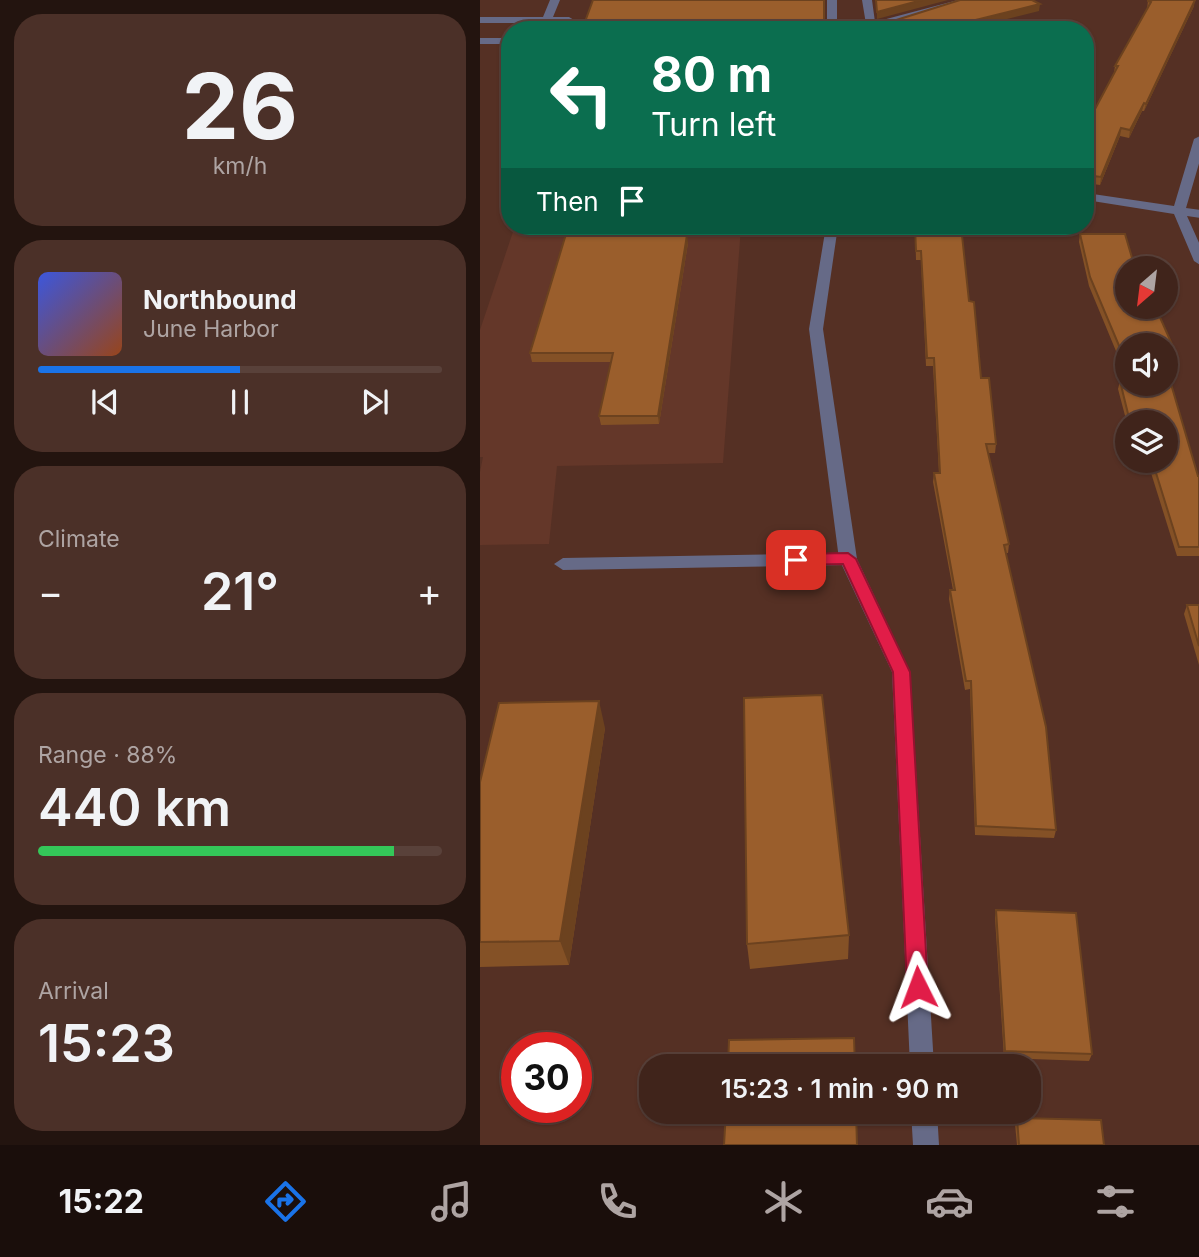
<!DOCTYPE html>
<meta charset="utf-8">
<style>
:root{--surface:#40241b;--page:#4b3028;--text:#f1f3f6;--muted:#aea4a3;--line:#59413a;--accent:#1a73e8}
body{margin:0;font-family:Inter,sans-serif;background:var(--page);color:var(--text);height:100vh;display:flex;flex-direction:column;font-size:26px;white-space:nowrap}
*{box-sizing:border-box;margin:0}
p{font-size:23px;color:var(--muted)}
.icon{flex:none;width:38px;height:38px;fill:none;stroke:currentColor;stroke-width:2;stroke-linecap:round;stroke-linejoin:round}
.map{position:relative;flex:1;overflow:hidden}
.drawer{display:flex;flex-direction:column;gap:14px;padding:14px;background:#23140f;width:480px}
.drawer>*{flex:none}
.guide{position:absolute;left:21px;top:21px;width:593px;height:214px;border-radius:28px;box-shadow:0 2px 5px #0004,0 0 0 2px var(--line);background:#0b6e4f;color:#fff;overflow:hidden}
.needle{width:46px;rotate:208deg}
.buttons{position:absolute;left:635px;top:256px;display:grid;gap:14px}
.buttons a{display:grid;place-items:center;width:63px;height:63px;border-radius:50%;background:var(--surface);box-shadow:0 2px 5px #0004,0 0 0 2px var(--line);font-size:35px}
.speed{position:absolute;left:21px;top:1032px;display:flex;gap:14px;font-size:35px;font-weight:700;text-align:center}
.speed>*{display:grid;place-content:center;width:91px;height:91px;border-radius:50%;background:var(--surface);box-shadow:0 2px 5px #0004,0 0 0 2px var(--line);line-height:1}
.speed .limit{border:10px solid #d22;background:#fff;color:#111}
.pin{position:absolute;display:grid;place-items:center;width:60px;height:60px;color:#fff;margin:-30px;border-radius:14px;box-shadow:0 4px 10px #0006}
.me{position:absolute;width:77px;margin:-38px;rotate:357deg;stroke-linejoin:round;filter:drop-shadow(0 0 5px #0008)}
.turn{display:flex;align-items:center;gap:24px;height:147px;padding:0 35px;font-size:32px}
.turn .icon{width:91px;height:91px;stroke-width:2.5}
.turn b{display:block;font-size:49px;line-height:60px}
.then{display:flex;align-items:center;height:66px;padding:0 35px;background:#0003;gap:14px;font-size:26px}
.big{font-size:52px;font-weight:600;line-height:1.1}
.drawer .widget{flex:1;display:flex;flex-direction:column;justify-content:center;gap:10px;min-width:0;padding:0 24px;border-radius:28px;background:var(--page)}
.drawer .dial{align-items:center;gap:0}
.dial b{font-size:91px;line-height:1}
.song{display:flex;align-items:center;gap:21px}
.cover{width:84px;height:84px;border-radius:10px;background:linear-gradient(135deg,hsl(230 70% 55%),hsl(20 70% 35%))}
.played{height:7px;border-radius:4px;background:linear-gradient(90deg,var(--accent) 50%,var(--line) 50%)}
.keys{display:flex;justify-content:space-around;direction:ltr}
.heat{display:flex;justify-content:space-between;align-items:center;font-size:38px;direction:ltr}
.charge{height:10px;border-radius:5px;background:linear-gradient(90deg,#34c759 88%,var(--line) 0)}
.trip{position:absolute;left:159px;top:1054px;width:402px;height:70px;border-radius:28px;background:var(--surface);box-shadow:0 2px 5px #0004,0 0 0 2px var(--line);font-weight:600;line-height:70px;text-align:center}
.tabs{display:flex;height:112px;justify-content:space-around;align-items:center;background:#1a0e0b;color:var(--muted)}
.tabs .icon{width:49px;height:49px}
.tabs .active{color:var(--accent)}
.tabs b{font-size:32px;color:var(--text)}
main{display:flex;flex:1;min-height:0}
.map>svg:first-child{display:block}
.built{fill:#643729}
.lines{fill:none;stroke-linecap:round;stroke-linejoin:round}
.service{fill:#666a87;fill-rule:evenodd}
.minor{fill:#666a87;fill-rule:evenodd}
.wall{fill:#845126}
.shaded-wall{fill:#6c421f}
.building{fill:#9a5e2c;stroke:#6c421f;stroke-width:2}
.route{fill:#e11d48;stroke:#92132f;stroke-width:2}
</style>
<main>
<section class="drawer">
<div class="widget dial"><b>26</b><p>km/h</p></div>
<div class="widget">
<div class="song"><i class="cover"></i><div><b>Northbound</b><p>June Harbor</p></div></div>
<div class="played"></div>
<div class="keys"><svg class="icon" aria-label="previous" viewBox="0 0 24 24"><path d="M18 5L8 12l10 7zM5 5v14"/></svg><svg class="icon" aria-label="pause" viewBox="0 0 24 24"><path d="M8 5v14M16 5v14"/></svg><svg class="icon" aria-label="next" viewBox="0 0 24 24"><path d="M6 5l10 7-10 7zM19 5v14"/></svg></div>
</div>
<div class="widget"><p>Climate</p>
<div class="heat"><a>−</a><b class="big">21°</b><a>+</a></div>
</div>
<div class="widget"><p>Range · 88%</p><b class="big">440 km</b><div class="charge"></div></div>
<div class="widget"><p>Arrival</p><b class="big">15:23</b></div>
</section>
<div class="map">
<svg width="720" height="1145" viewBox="0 0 720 1145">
<rect width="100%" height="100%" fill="#553024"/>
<path class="built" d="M35,226L261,227L243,463L77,466L69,544L0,545V472L3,457H0V330Z"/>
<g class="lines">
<path class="service" d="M70,0H80L73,17H89L94,20L90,30H80L83,23H0V17H63Z
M347,0H357V30H347Z
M0,38H30V44H0Z
M30,108V129L26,128L22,118L26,109Z
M368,553L377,559L368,565L83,570L74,564L83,558Z"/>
<path class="minor" d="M382,0H392L395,22L478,0H493L397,30H387Z
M720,136V160L706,208L720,210V218L707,216L720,245V265L714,261L694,214L606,200V193L694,206L714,139Z
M346,226H358L343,329L377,559L430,672L454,1066H430L412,672L359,559L329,329Z
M431,1111H457L459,1145H433Z"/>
</g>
<path class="wall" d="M668,1L714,6L664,111H662L649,138L640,136L620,185L606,183V126L635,73H634L635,66L667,9Z
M435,226H481L489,301L501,378L516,444L515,453H508L529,544L528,553H526L576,830L574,838L495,835L490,689L485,690L469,599L470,590H473L453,482L454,473H459L453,366H446L441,260H436Z
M600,234L648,306L694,349L692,358H686V345H648V380L609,286L599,242Z
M208,243L179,424L121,425L119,416L131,362H52L50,353Z
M686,367L718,476H719V556H697L667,460H686V422H648V427L638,389L640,381L648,380V383H686Z
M707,605H719V665L704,614Z
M125,728L89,965L0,967V782Z
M516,910L612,1054L609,1061L524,1058L515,918Z
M369,935L368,959L270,969L267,944Z
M537,1118L624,1145H537L535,1124Z"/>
<path class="shaded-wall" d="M442,0H468L397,19V12Z
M715,0L714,6L664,111L666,104Z
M560,4L559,11L483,30H455Z
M664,103L662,111L649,138L650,130Z
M641,128L640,136L620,185L621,177Z
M207,235L208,243L179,424L178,416Z
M119,701L125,728L89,965L80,941Z"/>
<path class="building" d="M113,0H344V30H102Z
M396,0H442L397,12Z
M480,0H552L560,4L455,30H412L410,22Z
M668,0H715L666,104L664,103L650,130L641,128L621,177L606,175V126L638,66H635L671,2L668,1Z
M435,226H481L489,301L494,302L501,378H509L516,444H506L529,544L524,545L566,727L576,830L496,826L491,681H486L470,590H475L454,473H460L454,358H447L441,251H436Z
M86,234L207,235L178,416H119L133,353H50Z
M600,234H645L655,268H648V306H675L694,349H686V345H648V367L610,277Z
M686,367L718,476H719V547H699L672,460H686V422H650L640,381L648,380V383H686Z
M707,605H719V646Z
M342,695L369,935L267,944L264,698Z
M119,701L80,941L0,942V782L19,703Z
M516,910L596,913L612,1054L525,1051Z
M374,1038L375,1066H248L249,1040Z
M246,1111H376L377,1145H244Z
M537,1118L621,1120L624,1145H539Z"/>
<path class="route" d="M368,553L376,559L430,672L448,987L445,994L438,997L430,994L427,987L413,672L363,564L316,565L308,560L316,554Z"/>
</svg>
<div class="buttons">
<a><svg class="needle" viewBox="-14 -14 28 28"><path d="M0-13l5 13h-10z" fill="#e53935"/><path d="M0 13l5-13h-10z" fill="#aea4a3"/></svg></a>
<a><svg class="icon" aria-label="sound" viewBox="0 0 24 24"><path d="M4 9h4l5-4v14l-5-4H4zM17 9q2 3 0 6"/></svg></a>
<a><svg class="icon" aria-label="layers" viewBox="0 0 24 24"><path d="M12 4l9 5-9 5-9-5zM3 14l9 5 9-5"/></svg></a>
</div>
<div class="speed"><div class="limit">30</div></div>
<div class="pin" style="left:316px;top:560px;background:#d93025"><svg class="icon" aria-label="arrive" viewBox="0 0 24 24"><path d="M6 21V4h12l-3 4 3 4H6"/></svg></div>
<svg class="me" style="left:438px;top:987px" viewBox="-20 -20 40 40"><path d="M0-17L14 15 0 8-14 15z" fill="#e11d48" stroke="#fff" stroke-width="4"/></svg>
<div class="trip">15:23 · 1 min · 90 m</div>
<div class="guide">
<div class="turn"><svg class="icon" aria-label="left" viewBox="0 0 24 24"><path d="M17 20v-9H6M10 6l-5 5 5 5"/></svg><div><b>80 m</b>Turn left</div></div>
<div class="then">Then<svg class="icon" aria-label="arrive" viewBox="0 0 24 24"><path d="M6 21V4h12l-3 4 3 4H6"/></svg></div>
</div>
</div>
</main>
<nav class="tabs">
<b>15:22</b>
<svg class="icon active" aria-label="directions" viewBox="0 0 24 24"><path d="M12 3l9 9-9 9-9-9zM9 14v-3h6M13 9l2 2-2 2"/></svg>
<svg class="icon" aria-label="music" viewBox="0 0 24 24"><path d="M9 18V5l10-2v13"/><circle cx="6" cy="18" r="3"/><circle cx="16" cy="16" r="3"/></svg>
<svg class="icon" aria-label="phone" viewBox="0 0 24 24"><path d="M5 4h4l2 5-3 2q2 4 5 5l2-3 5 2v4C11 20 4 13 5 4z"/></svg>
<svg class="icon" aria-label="climate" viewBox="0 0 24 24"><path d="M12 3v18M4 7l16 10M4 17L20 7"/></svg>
<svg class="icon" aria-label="car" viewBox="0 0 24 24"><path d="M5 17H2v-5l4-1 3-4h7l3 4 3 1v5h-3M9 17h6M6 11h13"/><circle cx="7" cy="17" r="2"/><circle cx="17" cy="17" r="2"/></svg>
<svg class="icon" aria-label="filters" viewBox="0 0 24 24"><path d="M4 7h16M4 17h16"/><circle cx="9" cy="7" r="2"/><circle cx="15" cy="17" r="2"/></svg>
</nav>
